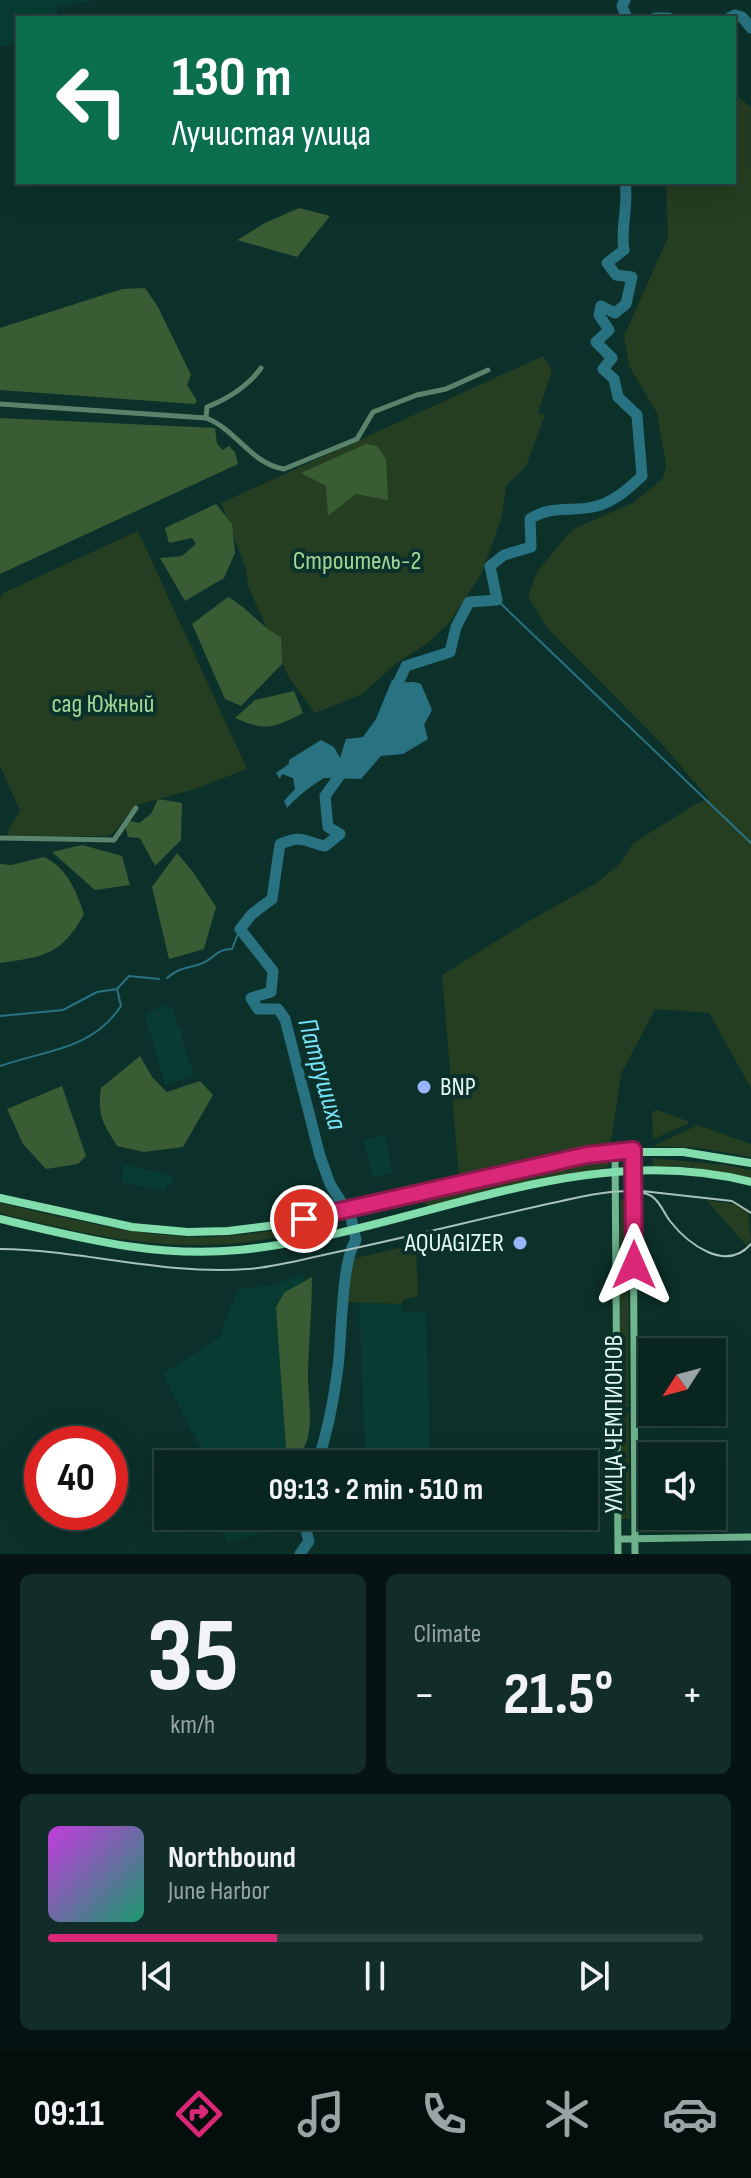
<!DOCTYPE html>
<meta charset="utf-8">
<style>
:root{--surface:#092520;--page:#122d29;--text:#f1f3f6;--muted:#99a5a5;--line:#29423e;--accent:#db2777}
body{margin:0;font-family:"Sofia Sans Condensed",sans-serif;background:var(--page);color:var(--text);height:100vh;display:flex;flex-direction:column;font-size:30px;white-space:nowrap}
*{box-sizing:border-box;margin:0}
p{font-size:26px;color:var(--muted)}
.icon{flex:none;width:44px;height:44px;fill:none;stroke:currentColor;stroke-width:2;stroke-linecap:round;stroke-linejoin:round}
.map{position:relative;height:1554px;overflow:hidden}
.sheet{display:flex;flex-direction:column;gap:20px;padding:20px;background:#051412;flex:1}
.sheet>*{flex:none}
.guide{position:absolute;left:16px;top:16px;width:720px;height:168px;border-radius:0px;box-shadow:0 8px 32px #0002,0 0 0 2px var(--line);background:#0b6e4f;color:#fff;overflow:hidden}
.needle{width:52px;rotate:234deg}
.tools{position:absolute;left:638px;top:1338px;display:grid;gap:16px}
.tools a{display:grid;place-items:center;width:88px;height:88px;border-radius:0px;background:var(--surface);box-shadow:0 8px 32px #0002,0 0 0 2px var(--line);font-size:40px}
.speed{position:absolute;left:24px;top:1426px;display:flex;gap:16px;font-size:40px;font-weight:700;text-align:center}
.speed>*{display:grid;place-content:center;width:104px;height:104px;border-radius:50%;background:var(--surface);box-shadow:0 8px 32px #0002,0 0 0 2px var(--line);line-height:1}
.speed .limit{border:12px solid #d22;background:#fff;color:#111}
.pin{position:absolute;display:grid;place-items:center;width:68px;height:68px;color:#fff;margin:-34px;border:4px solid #fff;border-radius:50%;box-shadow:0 2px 8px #0007}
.me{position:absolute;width:88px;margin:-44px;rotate:0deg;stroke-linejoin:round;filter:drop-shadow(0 0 6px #0008)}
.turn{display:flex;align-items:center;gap:28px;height:168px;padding:0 24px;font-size:36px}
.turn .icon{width:104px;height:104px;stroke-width:2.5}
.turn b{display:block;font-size:56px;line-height:68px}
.big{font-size:60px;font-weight:700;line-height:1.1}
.sheet .tile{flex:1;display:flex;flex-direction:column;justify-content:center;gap:12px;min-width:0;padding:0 28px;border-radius:12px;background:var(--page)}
.sheet .dial{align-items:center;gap:0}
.dial b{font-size:104px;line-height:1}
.song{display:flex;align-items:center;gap:24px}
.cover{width:96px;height:96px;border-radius:12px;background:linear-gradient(135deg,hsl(290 70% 55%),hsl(160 70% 35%))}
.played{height:8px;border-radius:4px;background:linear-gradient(90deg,var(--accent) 35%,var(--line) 35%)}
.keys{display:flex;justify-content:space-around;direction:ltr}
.heat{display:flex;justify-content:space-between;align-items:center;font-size:44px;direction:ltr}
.sheet .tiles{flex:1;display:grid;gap:20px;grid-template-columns:1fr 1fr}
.tile:last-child{grid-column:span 2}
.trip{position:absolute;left:154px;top:1450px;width:444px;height:80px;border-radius:0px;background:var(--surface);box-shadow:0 8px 32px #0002,0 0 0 2px var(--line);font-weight:700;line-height:80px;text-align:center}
.tab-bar{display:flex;height:128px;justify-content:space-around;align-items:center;background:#040f0d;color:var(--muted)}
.tab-bar .icon{width:56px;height:56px}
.tab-bar .on{color:var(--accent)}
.tab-bar b{font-size:36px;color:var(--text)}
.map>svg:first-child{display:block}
.built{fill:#083c32}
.green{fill:#253d21}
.forest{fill:#3a5c34}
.water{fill:#297281}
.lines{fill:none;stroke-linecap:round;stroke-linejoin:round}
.stream{stroke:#297281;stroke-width:2}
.river{stroke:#297281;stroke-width:11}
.street{stroke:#59836b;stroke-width:5}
.secondary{stroke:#70b68f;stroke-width:7}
.primary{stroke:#81ddab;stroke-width:8}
.tram{stroke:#a8c1bc;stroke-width:2}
.route-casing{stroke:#8e194d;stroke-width:20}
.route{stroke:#db2777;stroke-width:14}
.poi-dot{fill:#99b5fd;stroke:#0c312a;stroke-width:3}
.labels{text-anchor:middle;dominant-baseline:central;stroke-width:8;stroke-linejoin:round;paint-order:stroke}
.park-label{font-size:26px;fill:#a1d796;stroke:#0c312a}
.poi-label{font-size:26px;fill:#e5f9f4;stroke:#0c312a;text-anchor:start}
.street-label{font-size:26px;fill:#e5f9f4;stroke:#0c312a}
.water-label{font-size:28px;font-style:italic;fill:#77e4fb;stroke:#0c312a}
</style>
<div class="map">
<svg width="751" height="1554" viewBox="0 0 751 1554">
<rect width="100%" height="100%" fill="#0c312a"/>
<path class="built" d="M0,0H98L57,7V18H18V42L0,47Z
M164,1004L165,1008L172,1006L179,1030H182L181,1036L194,1076L165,1085L145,1015Z
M385,1135L393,1173L373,1178L363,1140Z
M124,1165L173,1175L171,1185L167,1184L166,1191L121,1182Z
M304,1273L298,1464H200L202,1450L163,1374L219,1338L238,1289L271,1286Z
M359,1303L401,1304L402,1312L426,1311L430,1464H366Z
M214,1516H294L292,1526L228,1542Z"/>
<path class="green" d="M734,94L751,107V1088L709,1013L655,1009L621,1074L611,1143L607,1147L459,1178L442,975L517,928L598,882L621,863L633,843L696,804L709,799L660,742L548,629L528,597L536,573L569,533L579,526L633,503L663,478L666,465L657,413L629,366L624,336L668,237L666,182H734Z
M543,356L552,370L538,413L545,415L526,466L506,486L502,516L482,573L449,623L428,643L397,663L362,694L315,713L289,678L248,586L246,569L221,503Z
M138,531L247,769L192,790L136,805L114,832L107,836L9,837L7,832L20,811L0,766V597L3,593Z
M657,1110L688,1121V1124L653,1139L652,1112Z
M698,1125L751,1144V1157L699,1148L653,1146Z
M606,1157L609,1166L605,1168L522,1183L428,1206L424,1202L506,1178Z
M653,1158L725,1165L751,1170V1178L689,1167L653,1166Z
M620,1199L628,1200L629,1407H620Z
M706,1200L734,1204L748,1212L751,1240L747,1246Z
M0,1203C68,1218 136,1237 206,1237C248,1236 292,1228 334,1221L335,1224C205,1260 127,1245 0,1213Z
M416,1244L418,1296L405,1299L401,1304L348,1302L352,1259Z
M619,1412H629L630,1519H621Z"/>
<path class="forest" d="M299,208L330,216L297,257L237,240L265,223Z
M145,288L158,307L191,375L187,385L197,401L194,404L0,390V328L122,289Z
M0,418L215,428L217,444L223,450L229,446L235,452L238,464L0,574Z
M366,444L377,446L386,459L388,500L356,494L328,516L326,486L301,473Z
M216,504L232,524L235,553L224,578L185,601L160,558L182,556L196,544L192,538L169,543L165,528Z
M228,597C248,608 261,627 281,637L282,664L241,706L225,699L192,624Z
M294,691L303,713C274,728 266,732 235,718L255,700Z
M158,799L182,803L181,840L155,866L140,838L128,837L125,826L130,821L139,823L151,814Z
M82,845L122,856L130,885L95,890L52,852Z
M177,853L193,872L216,907L204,949L169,959L152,887Z
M44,857C67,868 76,890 84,914C62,955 43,957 0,963V864L11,865Z
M140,1056L152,1077L167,1092L200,1081L213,1095L183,1147L144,1152L117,1146C103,1123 97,1115 101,1088Z
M62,1086L86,1156L78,1164L46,1169L23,1144L7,1109Z
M312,1277C312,1308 309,1339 308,1370C307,1402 318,1432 297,1460L286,1448L276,1307L285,1292Z"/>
<path class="water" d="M392,680C401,686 410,679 421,684L432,710L424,725L428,739L403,754L381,756L361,779L324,778C309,787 297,797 287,808L284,801L295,789L293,778L282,774L280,779L276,773L289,764V760L321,740L334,747L340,758L346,739L363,737L376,719Z"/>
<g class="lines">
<path class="stream" d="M497,600L751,843
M167,978C181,966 189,969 203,963C217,957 214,950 232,949L240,929
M0,1016L63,1010L97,992L117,989
M0,1066C46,1050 92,1050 121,1006L117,989L129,976L159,979"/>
<path class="river" d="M625,0L622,6L627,18
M655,18H669
M729,18L735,15L742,17L751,28
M398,697V683L406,666L450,652L456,627L469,602L497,600L490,566L504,555L531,547L530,519C551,505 570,512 593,507C613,503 628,489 642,476L637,415L618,397L614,379L603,369L612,358L596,342L609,330L599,315L601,306L615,313L626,304L632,277L616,275L607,263L624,250C620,229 629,205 625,182
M317,1464C327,1434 334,1399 338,1367C342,1337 341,1261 356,1240L351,1218L330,1184L320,1156L285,1019L278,1009H258L251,998L271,992L273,971L240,929L252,914L272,899L280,844C304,834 304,842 325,846L340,834L328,827L325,796L346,767
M300,1554L309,1541L302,1516"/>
<path class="street" d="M0,404L206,418C236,429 251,464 284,469L357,439L373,412L417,395L446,389L488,370
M206,418L207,407C227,399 248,386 261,368
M0,838L114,840L136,808"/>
<path class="secondary" d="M633,1150L635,1554
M615,1152L618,1554
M618,1539L751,1537"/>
<path class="primary" d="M0,1198L132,1227L188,1232L228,1231L284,1224L534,1166L615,1152H683L751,1163
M0,1219C82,1238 153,1258 239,1250C409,1234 578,1137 751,1182"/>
<path class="tram" d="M642,1191L732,1201L751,1213
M0,1249C85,1250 160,1275 248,1269C278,1267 308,1258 337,1252C418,1235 499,1214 580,1197C599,1193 627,1188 647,1194C659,1198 663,1212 670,1221C688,1244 726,1273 751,1244"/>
</g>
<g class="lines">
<defs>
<path id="route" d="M304,1219L587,1155L633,1150L634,1265"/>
</defs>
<use href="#route" class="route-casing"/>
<use href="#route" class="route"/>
</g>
<g class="poi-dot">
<circle cx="424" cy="1087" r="8"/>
<circle cx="520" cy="1243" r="8"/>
</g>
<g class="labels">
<g class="park-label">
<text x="357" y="561">Строитель-2</text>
<text x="103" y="704">сад Южный</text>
</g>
<g class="poi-label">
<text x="440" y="1087">BNP</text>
<text x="504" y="1243" text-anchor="end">AQUAGIZER</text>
</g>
<g class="street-label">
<text transform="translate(614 1424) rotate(-90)">УЛИЦА ЧЕМПИОНОВ</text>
</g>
<g class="water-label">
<text transform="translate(322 1074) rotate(74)">Патрушиха</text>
</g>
</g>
</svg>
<div class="tools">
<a><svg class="needle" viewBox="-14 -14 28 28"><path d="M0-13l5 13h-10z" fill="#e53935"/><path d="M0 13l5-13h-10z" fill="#99a5a5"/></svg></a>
<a><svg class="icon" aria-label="sound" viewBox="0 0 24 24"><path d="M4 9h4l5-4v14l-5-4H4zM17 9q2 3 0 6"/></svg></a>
</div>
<div class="speed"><div class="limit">40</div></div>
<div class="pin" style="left:304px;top:1219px;background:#d93025"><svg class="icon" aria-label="arrive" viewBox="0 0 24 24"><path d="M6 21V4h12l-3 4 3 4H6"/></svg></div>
<svg class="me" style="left:634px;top:1265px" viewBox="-20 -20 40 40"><path d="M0-17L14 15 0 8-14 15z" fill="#db2777" stroke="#fff" stroke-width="4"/></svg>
<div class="trip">09:13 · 2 min · 510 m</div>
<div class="guide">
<div class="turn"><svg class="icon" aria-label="left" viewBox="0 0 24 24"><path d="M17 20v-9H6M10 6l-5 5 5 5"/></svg><div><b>130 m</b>Лучистая улица</div></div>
</div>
</div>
<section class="sheet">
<div class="tiles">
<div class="tile dial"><b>35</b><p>km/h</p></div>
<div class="tile"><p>Climate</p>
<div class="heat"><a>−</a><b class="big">21.5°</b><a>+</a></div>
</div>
<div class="tile">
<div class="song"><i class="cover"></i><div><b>Northbound</b><p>June Harbor</p></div></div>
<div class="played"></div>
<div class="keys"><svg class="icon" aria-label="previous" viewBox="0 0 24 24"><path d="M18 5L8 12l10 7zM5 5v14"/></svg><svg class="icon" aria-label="pause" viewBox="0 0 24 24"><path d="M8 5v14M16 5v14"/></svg><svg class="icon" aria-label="next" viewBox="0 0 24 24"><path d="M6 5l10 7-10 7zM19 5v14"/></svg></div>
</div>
</div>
</section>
<nav class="tab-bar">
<b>09:11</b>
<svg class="icon on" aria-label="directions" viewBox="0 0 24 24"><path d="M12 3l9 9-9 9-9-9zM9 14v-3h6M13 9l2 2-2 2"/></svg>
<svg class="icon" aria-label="music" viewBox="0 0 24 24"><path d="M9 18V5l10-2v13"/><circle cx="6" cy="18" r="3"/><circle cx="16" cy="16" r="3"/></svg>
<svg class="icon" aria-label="phone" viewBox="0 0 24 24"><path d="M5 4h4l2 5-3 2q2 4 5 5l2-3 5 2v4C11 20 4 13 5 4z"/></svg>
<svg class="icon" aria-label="climate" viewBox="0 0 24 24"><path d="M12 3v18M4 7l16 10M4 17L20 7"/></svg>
<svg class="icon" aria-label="car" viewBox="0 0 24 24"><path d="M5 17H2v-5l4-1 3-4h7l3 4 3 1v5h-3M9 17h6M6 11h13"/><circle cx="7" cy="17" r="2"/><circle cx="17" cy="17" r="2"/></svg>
</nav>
